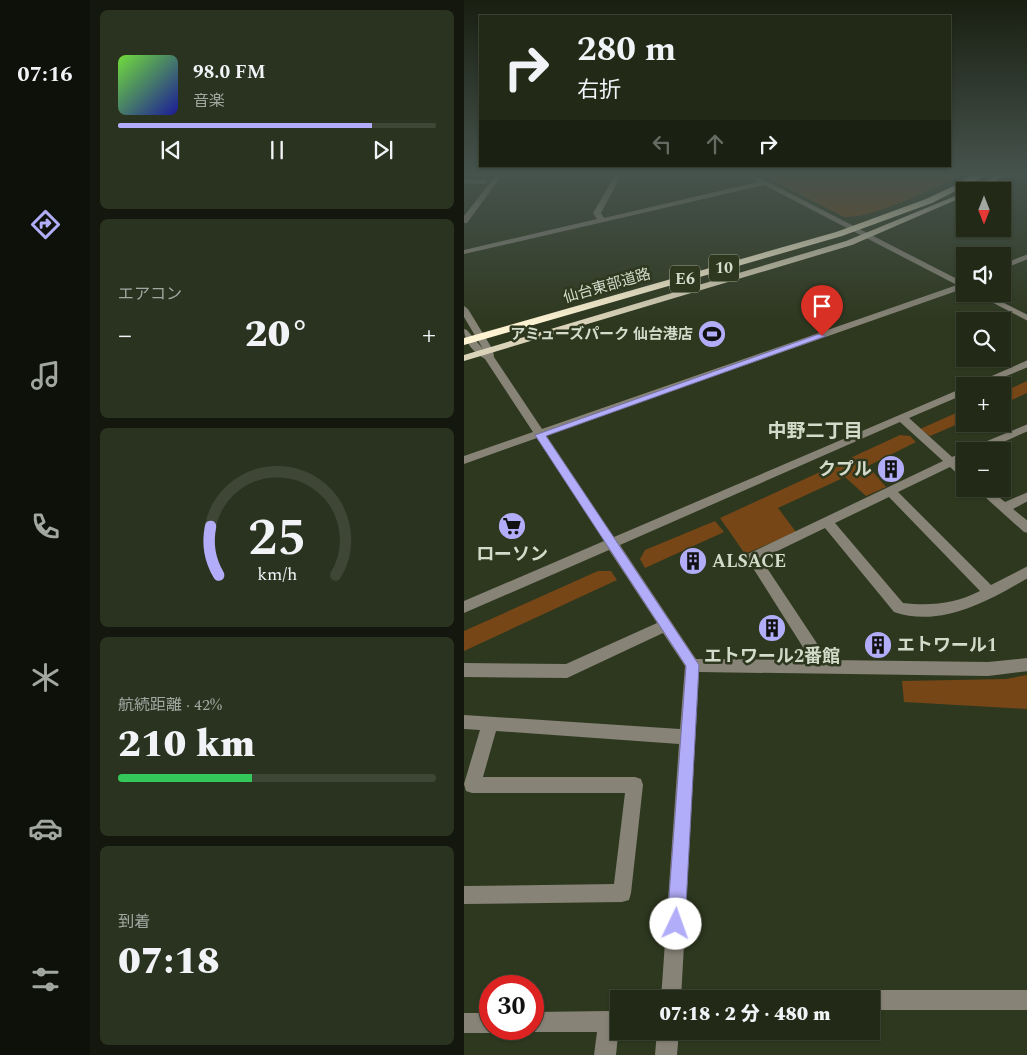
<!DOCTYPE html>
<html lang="ja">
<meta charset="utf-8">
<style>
:root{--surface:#222a17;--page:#2a3220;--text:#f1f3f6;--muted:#a2a7a1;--line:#3f4636;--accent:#b2adf9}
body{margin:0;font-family:Spectral,"Noto Sans JP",serif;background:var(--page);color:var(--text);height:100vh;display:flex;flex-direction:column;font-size:19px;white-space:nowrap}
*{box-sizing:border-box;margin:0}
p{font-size:16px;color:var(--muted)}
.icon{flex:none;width:28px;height:28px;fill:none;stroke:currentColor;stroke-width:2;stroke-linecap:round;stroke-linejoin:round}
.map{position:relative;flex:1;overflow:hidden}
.side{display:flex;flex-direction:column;gap:10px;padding:10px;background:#13170d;width:374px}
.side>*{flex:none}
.top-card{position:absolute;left:15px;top:15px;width:472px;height:152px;border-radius:0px;box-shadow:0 1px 4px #0004,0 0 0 1px var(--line);background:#222a17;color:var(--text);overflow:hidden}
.needle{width:32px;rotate:180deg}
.fabs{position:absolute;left:492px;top:182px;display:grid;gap:10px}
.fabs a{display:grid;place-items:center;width:55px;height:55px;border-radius:0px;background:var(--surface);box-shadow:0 1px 4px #0004,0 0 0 1px var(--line);font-size:25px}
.speed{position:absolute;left:15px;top:975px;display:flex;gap:10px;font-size:25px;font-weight:700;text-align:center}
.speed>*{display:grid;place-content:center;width:65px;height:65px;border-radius:50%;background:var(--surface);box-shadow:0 1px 4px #0004,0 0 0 1px var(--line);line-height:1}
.speed .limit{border:8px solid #d22;background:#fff;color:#111}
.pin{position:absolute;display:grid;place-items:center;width:42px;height:42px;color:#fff;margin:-51px -21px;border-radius:50% 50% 50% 0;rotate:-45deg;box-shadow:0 0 5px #0007}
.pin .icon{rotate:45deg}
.me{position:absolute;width:55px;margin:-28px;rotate:3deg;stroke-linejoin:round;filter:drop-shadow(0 0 4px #0008)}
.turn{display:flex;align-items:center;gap:18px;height:105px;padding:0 15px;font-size:22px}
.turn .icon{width:65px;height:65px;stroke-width:2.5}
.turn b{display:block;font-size:35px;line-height:42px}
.lanes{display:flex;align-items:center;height:48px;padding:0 15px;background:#0003;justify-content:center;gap:25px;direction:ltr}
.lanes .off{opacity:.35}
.big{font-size:38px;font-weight:800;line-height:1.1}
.side .card{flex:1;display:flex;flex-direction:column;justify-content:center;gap:8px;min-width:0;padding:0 18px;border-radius:8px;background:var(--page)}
.side .dial{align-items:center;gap:0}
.dial svg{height:130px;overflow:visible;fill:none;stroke:var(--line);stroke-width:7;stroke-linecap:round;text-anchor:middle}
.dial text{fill:var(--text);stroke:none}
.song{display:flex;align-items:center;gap:15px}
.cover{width:60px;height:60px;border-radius:8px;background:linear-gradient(135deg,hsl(100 70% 55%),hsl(240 70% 35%))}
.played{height:5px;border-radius:2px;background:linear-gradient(90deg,var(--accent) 80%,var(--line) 80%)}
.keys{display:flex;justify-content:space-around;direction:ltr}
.heat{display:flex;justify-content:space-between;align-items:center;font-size:28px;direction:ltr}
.charge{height:8px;border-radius:4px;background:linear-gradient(90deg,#34c759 42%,var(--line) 0)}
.trip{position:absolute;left:146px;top:990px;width:270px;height:50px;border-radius:0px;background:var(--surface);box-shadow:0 1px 4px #0004,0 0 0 1px var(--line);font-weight:800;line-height:50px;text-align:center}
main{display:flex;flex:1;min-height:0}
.menu{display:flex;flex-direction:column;width:90px;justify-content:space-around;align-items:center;background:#0e1109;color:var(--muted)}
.menu .icon{width:35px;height:35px}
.menu .active{color:var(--accent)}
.menu b{font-size:22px;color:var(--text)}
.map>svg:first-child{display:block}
.green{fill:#764617}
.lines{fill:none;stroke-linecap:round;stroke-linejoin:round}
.minor{fill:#878377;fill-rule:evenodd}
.major{fill:#dbd3b9;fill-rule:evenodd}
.highway{fill:#fdf3d3;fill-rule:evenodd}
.route{fill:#b2adf9;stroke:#7470a2}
.labels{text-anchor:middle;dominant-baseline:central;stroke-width:5;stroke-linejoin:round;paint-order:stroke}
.far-street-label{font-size:15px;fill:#d4dbcb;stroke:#2e381f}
.far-poi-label{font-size:15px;font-weight:bold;fill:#d4dbcb;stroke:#2e381f;text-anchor:end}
.shield{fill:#2e381f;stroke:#a2aa97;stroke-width:1}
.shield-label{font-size:16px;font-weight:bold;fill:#d4dbcb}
.poi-label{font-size:18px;font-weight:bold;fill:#d4dbcb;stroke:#2e381f}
.neighbourhood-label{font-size:19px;font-weight:bold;fill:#d4dbcb;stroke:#2e381f}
</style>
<main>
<nav class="menu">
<b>07:16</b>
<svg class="icon active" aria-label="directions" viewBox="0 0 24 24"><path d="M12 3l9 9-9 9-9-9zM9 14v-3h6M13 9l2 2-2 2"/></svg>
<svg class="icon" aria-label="music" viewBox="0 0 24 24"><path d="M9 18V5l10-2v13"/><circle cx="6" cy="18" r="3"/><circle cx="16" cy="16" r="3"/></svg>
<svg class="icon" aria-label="phone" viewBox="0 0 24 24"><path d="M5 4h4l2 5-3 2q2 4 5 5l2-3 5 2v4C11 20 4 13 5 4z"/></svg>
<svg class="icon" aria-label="climate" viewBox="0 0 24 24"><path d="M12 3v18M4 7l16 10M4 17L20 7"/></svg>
<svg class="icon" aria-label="car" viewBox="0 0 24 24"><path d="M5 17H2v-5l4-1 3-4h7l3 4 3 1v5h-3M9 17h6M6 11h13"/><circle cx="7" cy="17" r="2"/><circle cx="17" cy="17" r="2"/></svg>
<svg class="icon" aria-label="filters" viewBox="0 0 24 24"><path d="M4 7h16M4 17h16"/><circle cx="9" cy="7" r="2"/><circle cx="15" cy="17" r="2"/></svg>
</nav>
<section class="side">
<div class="card">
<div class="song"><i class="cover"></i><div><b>98.0 FM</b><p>音楽</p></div></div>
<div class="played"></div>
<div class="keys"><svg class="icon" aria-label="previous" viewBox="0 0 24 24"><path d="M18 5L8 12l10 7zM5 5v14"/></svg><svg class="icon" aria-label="pause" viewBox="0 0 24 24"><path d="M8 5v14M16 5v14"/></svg><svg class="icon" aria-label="next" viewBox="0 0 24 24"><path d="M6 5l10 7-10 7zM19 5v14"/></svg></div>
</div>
<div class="card"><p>エアコン</p>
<div class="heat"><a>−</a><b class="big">20°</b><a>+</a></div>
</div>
<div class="card dial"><svg viewBox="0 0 100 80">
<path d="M14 69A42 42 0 1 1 86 69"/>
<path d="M14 69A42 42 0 0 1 9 39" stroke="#b2adf9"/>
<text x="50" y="56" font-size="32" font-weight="700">25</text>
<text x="50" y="72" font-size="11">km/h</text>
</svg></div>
<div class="card"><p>航続距離 · 42%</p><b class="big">210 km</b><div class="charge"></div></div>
<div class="card"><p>到着</p><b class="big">07:18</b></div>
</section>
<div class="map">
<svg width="564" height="1055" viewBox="0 0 564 1055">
<rect width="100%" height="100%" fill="#2e381f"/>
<path class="green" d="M298,175H495C471,189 406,219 380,217Z
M563,381V393L539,404V392Z
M501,409V421L466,436L456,429Z
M436,435L446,436L452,442L404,466L422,487L402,496L381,477L314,508L332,532L281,554L256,518Z
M251,521L260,532L181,568L176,559L181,550Z
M134,571H147L153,580L0,651V631Z
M563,675V709L440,702L438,681L542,679Z"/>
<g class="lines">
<path class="minor" d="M32,175H38L3,223H0V216Z
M151,175H157L137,213L140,218L294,182L282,175H290L501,283V288L82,435L150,537L501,387V394L445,418L488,457L501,451V459L495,462L501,468V478L497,477L486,467L434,492L527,585L564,566V578C524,601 477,628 430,612L361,528L297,559L364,660L524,662L564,658V671L524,676L235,672L217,999H197L215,744L32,731L19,777H171L177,779L179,785L167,893L165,900L158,902L0,904V886L150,884L161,793H8L2,791L0,784L16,730L0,729V715L216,729L221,666L199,633L103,678L0,677V663L102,664L193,623L145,550L0,613V601L140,541L73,438L0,464V456L69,432L21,359C10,353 0,342 0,329L3,330L19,349L0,317V306L4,309L29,350L30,357L78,429L493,285L300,185L0,254V250L133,219L129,213ZM436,422L479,461L284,554L282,557L347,660L232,659L156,545ZM425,497L516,591C490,604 467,606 439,603L371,523Z
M0,179L21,180L24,182L21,184L0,183Z
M564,254V259L539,269V264Z
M512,294H522L564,315V321Z
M564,360V367L518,386H505Z
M564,424V431L519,451H504L506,448Z
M512,489H525L541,502L564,492V501L549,509L564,521V533L560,532Z
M408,990H564V1010H408V999H398L401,993Z
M145,1011L152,1014L155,1025L152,1055H130L133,1032H69L61,1029H69V1012Z
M0,1013H26V1029H34L33,1030L26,1033H0Z
M193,1031H215L213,1055H191Z"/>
<path class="major" d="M507,175H515L496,186L491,185Z
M534,175H542L511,191H503Z
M501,192V196L388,245L0,361V355L382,241Z"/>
<path class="highway" d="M513,175H523L468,203L378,236L0,345V338L372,232L462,199Z"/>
</g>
<linearGradient id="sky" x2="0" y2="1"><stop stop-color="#191f11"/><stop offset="0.54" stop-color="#46534d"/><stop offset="1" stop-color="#46534d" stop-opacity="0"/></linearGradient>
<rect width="564" height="323" fill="url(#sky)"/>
<path class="route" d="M355,334L362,336L82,436L235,665L221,924L218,930L212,933L206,930L203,924L222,666L71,435Z"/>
<defs>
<symbol id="stadium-disc" viewBox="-11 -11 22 22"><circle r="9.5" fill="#b2adf9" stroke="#2e381f"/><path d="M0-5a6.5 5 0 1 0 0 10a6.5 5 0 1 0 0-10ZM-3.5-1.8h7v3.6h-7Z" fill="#111"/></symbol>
<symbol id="building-disc" viewBox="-11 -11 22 22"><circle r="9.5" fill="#b2adf9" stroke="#2e381f"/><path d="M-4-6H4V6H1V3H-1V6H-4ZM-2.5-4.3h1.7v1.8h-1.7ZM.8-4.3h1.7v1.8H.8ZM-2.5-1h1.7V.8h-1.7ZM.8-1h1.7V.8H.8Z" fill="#111"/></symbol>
<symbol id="supermarket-disc" viewBox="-11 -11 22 22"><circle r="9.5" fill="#b2adf9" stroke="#2e381f"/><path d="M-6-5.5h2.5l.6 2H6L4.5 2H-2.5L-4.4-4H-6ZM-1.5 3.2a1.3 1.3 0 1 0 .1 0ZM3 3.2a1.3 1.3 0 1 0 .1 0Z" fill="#111"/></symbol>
</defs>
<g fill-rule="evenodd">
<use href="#stadium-disc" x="232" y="318" width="32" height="32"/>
<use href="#building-disc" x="411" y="453" width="32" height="32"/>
<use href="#supermarket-disc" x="32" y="510" width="32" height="32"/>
<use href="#building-disc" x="213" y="545" width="32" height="32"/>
<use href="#building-disc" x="292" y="612" width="32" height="32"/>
<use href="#building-disc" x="398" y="629" width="32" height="32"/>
</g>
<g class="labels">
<g class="far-street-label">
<text transform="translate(143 286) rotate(-16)">仙台東部道路</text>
</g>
<g class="far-poi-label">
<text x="229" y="334">アミューズパーク 仙台港店</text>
</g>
<g class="shield">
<rect x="245" y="254.5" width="30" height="27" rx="4"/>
<rect x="206" y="265.5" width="30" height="27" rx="4"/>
</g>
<g class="shield-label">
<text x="260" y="268">10</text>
<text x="221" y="279">E6</text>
</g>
<g class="poi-label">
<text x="408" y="469" text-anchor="end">クプル</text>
<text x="48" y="554">ローソン</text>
<text x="248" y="561" text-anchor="start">ALSACE</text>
<text x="433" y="645" text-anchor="start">エトワール1</text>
<text x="308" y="656">エトワール2番館</text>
</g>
<g class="neighbourhood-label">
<text x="351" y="431">中野二丁目</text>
</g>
</g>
</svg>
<div class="fabs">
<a><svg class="needle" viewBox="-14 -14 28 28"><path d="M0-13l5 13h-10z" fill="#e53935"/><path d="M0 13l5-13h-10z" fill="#a2a7a1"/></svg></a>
<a><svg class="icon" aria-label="sound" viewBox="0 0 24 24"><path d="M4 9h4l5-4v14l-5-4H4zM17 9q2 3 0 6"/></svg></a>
<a><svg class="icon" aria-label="search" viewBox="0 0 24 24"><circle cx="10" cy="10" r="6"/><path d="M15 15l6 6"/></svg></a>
<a>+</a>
<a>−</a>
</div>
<div class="speed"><div class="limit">30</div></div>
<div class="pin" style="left:358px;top:336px;background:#d93025"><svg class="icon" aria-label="arrive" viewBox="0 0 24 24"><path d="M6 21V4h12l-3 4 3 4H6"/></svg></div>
<svg class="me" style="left:212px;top:924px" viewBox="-20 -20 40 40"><circle r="19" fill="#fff"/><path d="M0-13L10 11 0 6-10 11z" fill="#b2adf9"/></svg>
<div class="trip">07:18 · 2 分 · 480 m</div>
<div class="top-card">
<div class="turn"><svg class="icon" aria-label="right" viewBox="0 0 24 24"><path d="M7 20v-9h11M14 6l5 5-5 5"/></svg><div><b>280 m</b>右折</div></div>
<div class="lanes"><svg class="icon off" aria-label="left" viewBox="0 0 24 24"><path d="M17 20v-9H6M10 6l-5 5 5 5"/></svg><svg class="icon off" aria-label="ahead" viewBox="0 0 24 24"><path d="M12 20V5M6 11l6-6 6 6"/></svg><svg class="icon" aria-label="right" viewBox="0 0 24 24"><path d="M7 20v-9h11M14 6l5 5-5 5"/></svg></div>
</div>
</div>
</main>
